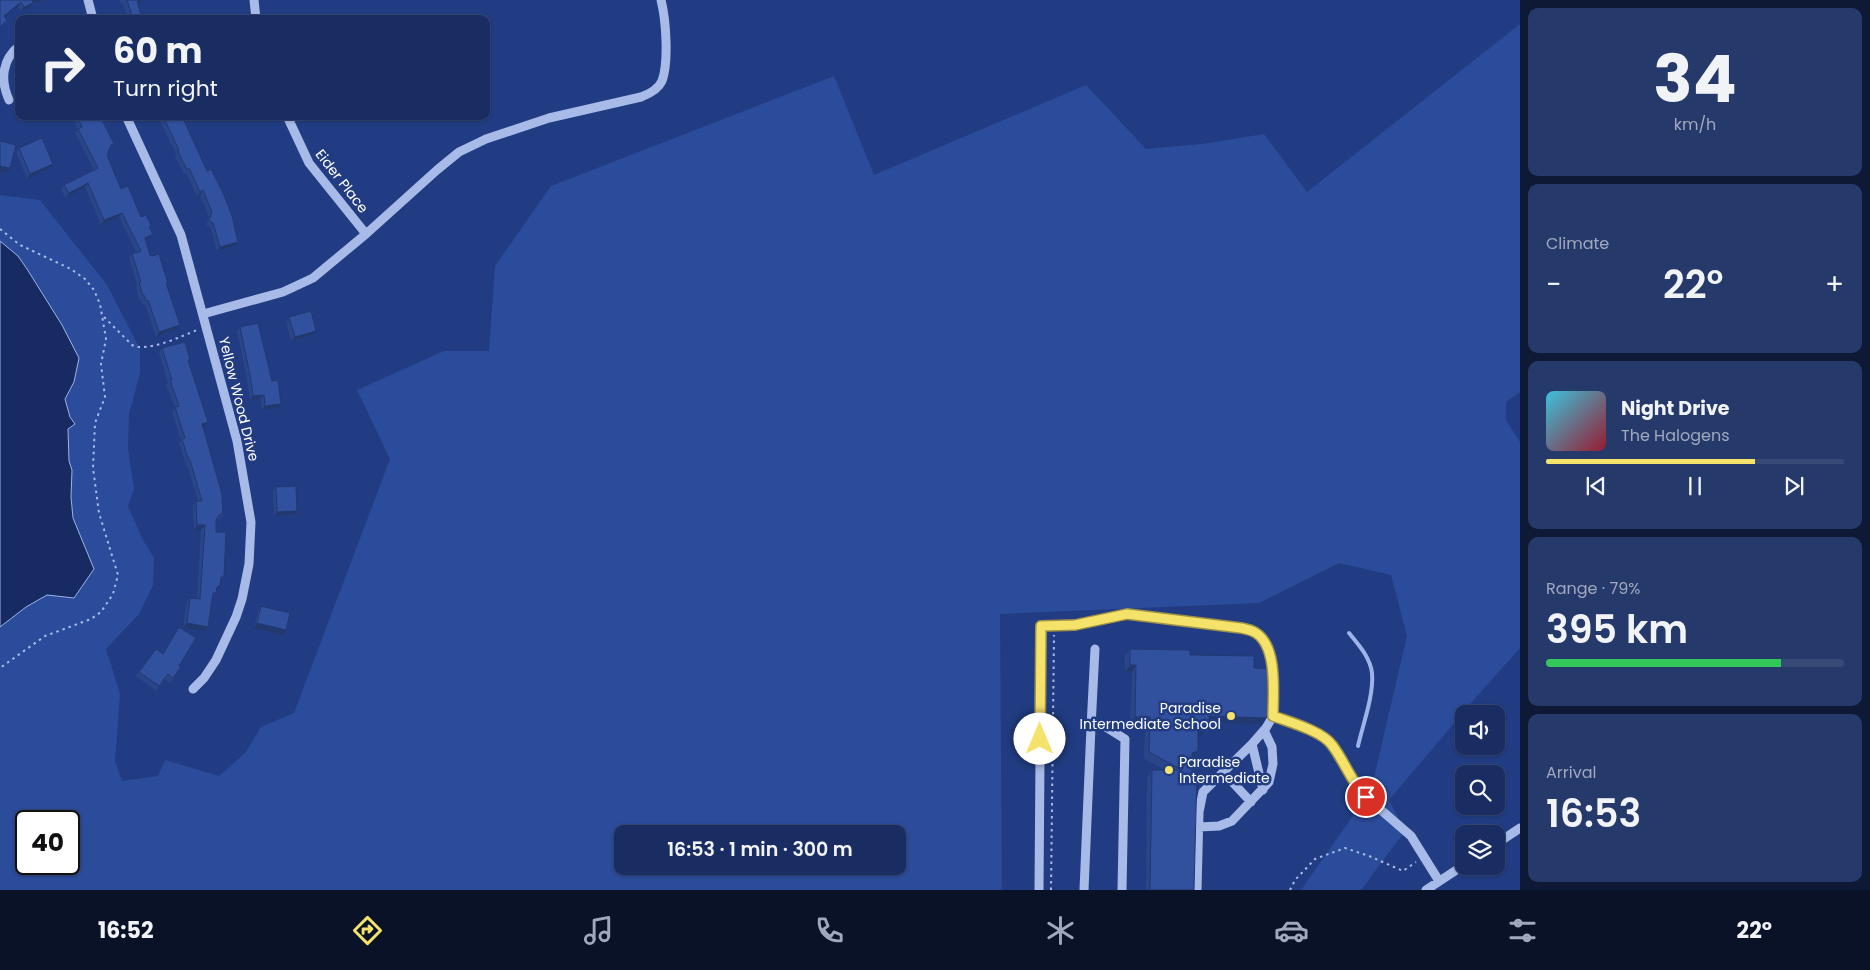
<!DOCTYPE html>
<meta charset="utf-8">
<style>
:root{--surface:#192d62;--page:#26396b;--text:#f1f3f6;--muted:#9fa8be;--line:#374977;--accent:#f4e26a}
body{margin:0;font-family:Poppins,sans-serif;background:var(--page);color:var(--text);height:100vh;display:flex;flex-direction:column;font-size:19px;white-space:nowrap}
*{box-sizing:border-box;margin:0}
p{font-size:16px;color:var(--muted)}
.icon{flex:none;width:28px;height:28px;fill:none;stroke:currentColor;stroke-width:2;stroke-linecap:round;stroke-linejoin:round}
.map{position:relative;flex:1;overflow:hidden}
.drawer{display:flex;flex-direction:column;gap:8px;padding:8px;background:#0e1936;width:350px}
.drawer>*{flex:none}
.top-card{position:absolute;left:15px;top:15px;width:475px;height:105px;border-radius:10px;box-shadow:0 1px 4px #0004,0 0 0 1px var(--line);background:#192d62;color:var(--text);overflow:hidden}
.fabs{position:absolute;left:1455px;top:705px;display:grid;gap:10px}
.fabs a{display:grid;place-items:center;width:50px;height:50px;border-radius:10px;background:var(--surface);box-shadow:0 1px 4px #0004,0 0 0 1px var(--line);font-size:25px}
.speed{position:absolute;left:15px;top:810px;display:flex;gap:10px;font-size:25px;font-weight:700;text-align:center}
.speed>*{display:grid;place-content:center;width:65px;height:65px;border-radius:50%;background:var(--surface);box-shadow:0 1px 4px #0004,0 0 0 1px var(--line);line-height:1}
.speed .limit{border:2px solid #111;border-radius:8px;background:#fff;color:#111}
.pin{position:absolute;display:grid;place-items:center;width:42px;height:42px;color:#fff;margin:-21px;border:2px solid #fff;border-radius:50%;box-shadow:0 1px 5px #0007}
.me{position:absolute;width:55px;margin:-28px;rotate:0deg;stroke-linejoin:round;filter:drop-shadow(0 0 4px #0008)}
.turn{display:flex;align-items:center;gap:18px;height:105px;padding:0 15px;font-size:22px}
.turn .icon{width:65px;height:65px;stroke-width:2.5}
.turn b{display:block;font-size:35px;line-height:42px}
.big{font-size:38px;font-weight:600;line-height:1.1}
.drawer .widget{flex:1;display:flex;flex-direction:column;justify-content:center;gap:8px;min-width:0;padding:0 18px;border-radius:10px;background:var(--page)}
.drawer .dial{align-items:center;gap:0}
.dial b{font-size:65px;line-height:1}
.song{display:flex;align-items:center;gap:15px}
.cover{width:60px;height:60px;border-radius:8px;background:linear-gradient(135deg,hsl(190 70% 55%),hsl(350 70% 35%))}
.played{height:5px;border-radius:2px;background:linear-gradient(90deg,var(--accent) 70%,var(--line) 70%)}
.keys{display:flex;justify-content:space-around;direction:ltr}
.heat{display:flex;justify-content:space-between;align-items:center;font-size:28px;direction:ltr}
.charge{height:8px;border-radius:4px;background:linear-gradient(90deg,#34c759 79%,var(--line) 0)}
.trip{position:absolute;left:614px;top:825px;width:292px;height:50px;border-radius:10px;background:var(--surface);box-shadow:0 1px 4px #0004,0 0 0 1px var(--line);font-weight:600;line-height:50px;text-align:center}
.dock{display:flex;height:80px;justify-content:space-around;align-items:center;background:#0a1227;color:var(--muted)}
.dock .icon{width:35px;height:35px}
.dock .on{color:var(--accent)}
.dock b{font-size:22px;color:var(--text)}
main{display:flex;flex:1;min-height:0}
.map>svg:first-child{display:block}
.green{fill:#2b4c9a;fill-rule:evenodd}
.water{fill:#172b62;stroke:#9cb4e9}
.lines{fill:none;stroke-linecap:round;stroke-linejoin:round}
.stream{stroke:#9cb4e9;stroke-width:4}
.path{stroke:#a8bbe8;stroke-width:2;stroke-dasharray:2.5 4;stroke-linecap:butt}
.minor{stroke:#a8bbe8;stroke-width:9}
.wall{fill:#2a4689}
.shaded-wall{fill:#22396f}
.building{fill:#31519f;stroke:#22396f}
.route-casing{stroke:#9f9345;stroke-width:12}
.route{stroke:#f4e26a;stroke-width:9}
.poi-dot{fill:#f4e26a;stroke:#213c82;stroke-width:2}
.labels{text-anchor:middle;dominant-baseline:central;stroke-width:5;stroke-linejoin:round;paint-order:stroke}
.street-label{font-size:14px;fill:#fff;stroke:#213c82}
.poi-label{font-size:14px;fill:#fff;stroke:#213c82;text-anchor:end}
</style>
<main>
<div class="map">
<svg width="1520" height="890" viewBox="0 0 1520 890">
<rect width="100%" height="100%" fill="#213c82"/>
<path class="green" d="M1520,24V392L1506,402V420L1520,442V648L1472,702L1389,800L1405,831L1361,890H1301L1371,790L1407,636L1391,575L1339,563L1259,603L1000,614L1002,890H0V627L26,607L47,595L74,598L94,569L73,518L71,497L72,470L69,461L68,429L72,425L73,420L70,417L65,399L74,382C57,332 44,275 0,241V195L40,200L107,285L140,349V373L129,414L128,448L134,489L128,506L143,540L154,558L153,585L139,614L106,649L120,694L115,761L122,781L158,776L165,760L219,776L246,752L261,727L294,713L390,459L357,390L444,351H489L495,266L551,186L834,76L874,175L1086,85L1146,149L1202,144L1264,134L1307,192ZM26,821H69V864H26ZM622,834H898V866H622Z"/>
<path class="water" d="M0,241L18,256L27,269L62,325L79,358L74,382L65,399L70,417L75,424L68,429L69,461L72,470L71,497L73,518L94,569L74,598L47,595L26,607L0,627Z"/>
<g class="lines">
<path class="stream" d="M1349,633C1358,644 1370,657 1372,673C1374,695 1363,724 1358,746"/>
<path class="path" d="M0,229L20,245L71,269L85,279L94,290L100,304L106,339L101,364L105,397L95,423L93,468L99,513L118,575L113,594L101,612L91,619L45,636L0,668
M104,317L132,345C147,353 182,336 197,330
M1051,890L1054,635
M1290,890L1295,880L1315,859L1345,848L1369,856L1403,871L1416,862"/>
<path class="minor" d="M88,0L93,19
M254,0L256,19
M9,100C0,80 2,60 19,46
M126,116L181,235L237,441L251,522L249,564L242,599L236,617L216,660L204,678L193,689
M287,116L309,163L366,234
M203,314L283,292L313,278L366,234L437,170L459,152L486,139L549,118L641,97C649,94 658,90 662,81C669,62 666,20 661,0
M1095,649L1091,727L1104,726L1125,739L1122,890
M1273,716L1315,732L1331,743L1355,785L1366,797L1411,836L1439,881
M1252,744L1263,790
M1223,772L1251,802
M1199,827L1219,826L1232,821L1269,782L1273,764L1272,747L1264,730
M1496,844L1520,828
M1039,890L1041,626L1075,625L1127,614L1241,628L1257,633L1263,640L1272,660L1273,716L1266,728L1252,744L1203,792L1199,812L1197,890
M1084,890L1091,727
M1426,890L1464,865"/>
</g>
<path class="wall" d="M0,0L33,3L30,8L21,11L18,6L5,17L7,20L5,25Z
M119,0H144L141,3L138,4L142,19H126L127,17L123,3H120Z
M72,116H100L114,144L109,149L107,155L121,189L141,217L151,225L150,228L149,238L146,240L150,255L166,285L180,325L177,329L156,337L145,305H143L141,300H139L136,287L137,285L129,258L132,254L136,252L119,217L101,225L85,187L66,198L61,190L64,185L94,170L75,133L78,129Z
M157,116H182L235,246L217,251L210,227L206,225L209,217L200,195L197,196L186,173L184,174L175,156L176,154Z
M19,148L50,168L27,179L16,152Z
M289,317L316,331L313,335L291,341L286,322Z
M240,327L272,381L281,404L278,408L262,410L260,399L250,400L247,379L237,331Z
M162,348L188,361L208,422L205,427L203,428L223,513L220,518L216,520V532L220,582L213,598V597L208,627L205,631L183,628L187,602L190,598L197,599L201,530H194L193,506L196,501H198L187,465H186L179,443L181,441L172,412L175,408L166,385L168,383L159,353Z
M276,487L294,515L274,516L273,491Z
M261,606L283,635L254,628L258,611Z
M156,649L181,667L170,683L165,679L156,691L136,676Z
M1130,649L1190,655L1254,668L1261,724L1207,723L1198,738V751L1193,758L1192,759L1194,890H1146L1147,777L1152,770H1165L1144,759L1145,724L1130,723L1132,672H1125V656Z"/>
<path class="shaded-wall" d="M32,0H45L28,4Z
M140,0H144L141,3L134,5L137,1Z
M21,2L18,6L1,21L4,16Z
M33,3L30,8L21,11L24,7Z
M53,164L50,168L27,179L30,174Z
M0,166L10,168L7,173L0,171Z
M88,183L85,187L66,198L69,193Z
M203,190L200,195L197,196L200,192Z
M122,213L119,217L101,225L104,220Z
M153,234L149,238L142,242L145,238Z
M238,242L235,246L217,251L220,247Z
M180,325L177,329L156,337L159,332Z
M316,331L313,335L291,341L295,337Z
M264,395L260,399L250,400L253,396Z
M281,404L278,408L262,410L265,406Z
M208,422L205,427L199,429L202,424Z
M297,511L294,515L274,516L277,512Z
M197,525H205L201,530H194Z
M187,623L208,627L205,631L183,628Z
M257,623L286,630L283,635L254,628Z
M1130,665H1136L1132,672H1125Z
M1209,716L1266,718L1261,724L1207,723L1204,728V721Z
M1135,717H1150L1145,724L1130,723Z
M1198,731H1204L1199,738H1194Z
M1198,751L1193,758L1187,760L1192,753Z"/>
<path class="building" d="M0,0H32L33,3L24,7L21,2L4,16L7,20L0,27Z
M127,0H140L137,1L142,19H128L127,17L132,16Z
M77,116H100L114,144L111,145L107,155L121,189L128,186L141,217L146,215L151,225L149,227L153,234L145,238L150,255L152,256L159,254L168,283H166L180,325L159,332L148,300L146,301L144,295L143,296L139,282H141L132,254L141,251L122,213L104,220L88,183L69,193L64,185L98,168L78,129L82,127Z
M163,116H182L207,171L211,169L224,195L232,216L238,242L220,247L213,223L209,220L212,212L203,190L200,192L189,168L187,170L178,151L179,150Z
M42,138L53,164L30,174L19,148Z
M0,141L16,145L10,168L0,166Z
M311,311L316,331L295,337L289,317Z
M258,323L272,381L278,380L281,404L265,406L264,395L253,396L250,375L240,327Z
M185,342L190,359L188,360L208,422L202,424L222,494L223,513L219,515L216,520V532H226L224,577H221L220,586L217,587L216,593H213L208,627L187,623L190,598L200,599L205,525H197L196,501H202L190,460L189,461L182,439L185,438L175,407L179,406L170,380H172L162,348Z
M296,486L297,511L277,512L276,487Z
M261,606L290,613L286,630L257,623Z
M179,627L196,638L179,666L181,667L173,678L168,674L159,686L139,672L156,649L163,654Z
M1130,649L1190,650V655L1254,656V668L1268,669V714L1266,718L1209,716V721H1204V731H1198V751L1192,753V772H1197L1194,890H1150L1152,770H1182L1149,752L1150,717H1135L1136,665H1130Z"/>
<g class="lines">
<defs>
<path id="route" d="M1040,739L1041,626L1075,625L1127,614L1241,628C1246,629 1252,630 1256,633C1278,647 1273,694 1273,716C1289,722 1322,731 1332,745C1345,762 1350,780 1366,797"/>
</defs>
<use href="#route" class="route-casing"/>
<use href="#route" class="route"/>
</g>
<g class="poi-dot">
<circle cx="1231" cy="716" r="5"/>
<circle cx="1169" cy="770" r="5"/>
</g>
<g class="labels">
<g class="street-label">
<text transform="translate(342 181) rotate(52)">Eider Place</text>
<text transform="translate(239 399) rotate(76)">Yellow Wood Drive</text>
</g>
<g class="poi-label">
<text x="1221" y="708">Paradise<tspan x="1221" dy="16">Intermediate School</tspan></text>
<text x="1179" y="762" text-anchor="start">Paradise<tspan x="1179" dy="16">Intermediate</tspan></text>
</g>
</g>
</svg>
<div class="fabs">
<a><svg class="icon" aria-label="sound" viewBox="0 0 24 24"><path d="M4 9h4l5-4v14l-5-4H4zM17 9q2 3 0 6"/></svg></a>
<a><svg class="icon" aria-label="search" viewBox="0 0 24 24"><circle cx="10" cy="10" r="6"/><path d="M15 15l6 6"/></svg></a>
<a><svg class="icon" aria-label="layers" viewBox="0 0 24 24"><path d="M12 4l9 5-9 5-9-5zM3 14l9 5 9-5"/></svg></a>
</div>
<div class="speed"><div class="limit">40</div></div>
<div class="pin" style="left:1366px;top:797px;background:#d93025"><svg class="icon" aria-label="arrive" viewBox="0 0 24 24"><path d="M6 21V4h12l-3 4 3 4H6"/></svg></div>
<svg class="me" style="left:1040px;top:739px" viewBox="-20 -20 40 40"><circle r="19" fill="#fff"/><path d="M0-13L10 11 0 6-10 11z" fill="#f4e26a"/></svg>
<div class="trip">16:53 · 1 min · 300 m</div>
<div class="top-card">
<div class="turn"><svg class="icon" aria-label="right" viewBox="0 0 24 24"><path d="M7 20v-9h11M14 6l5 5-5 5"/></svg><div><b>60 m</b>Turn right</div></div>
</div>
</div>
<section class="drawer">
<div class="widget dial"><b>34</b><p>km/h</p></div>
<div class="widget"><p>Climate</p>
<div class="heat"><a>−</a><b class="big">22°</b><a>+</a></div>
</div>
<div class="widget">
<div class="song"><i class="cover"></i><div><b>Night Drive</b><p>The Halogens</p></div></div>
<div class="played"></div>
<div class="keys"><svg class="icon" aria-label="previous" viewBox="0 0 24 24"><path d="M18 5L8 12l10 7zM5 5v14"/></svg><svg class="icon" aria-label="pause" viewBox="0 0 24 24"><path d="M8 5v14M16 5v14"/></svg><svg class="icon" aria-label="next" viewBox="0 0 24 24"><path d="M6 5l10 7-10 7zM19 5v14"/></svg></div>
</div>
<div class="widget"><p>Range · 79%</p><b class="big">395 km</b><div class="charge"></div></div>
<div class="widget"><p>Arrival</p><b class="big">16:53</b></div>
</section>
</main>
<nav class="dock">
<b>16:52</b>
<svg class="icon on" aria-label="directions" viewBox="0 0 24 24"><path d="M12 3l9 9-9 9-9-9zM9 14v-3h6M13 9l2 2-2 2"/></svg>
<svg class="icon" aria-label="music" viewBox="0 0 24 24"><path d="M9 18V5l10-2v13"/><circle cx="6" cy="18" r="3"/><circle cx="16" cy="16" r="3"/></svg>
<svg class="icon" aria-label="phone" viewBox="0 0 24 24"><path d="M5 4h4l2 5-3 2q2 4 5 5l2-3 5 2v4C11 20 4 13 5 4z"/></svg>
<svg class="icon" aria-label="climate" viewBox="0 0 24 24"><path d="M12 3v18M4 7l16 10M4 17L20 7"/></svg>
<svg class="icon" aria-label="car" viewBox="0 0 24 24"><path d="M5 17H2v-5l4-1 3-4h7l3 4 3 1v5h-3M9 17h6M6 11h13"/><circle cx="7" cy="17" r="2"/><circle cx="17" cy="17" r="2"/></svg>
<svg class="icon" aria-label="filters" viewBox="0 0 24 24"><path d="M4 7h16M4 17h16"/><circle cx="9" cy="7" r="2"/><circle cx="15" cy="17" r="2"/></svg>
<b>22°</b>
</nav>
